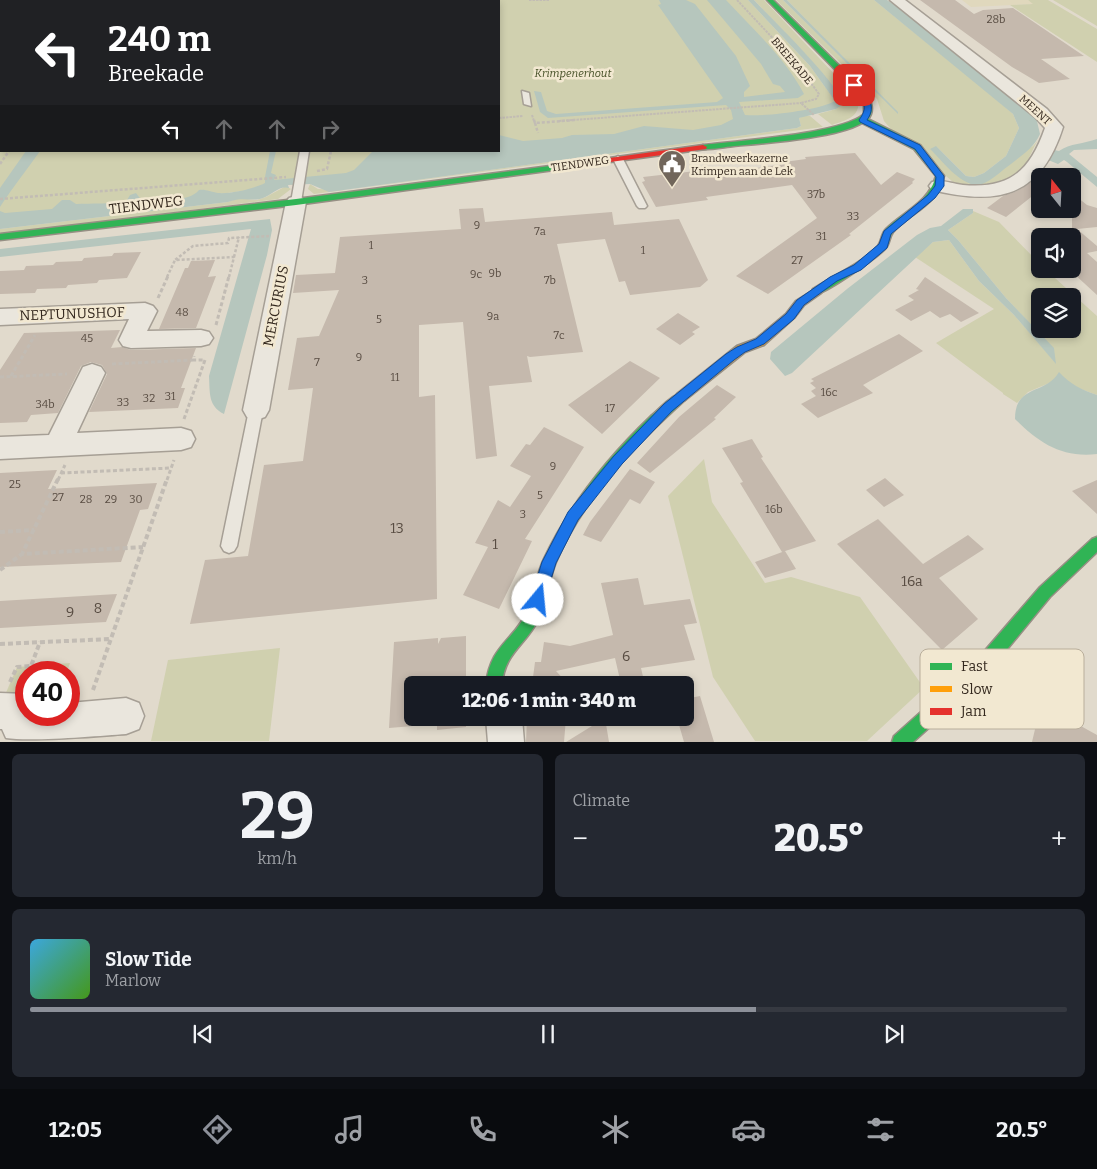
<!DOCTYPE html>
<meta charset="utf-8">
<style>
:root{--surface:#171b24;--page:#242831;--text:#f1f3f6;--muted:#9ea1a6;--line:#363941;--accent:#8c9099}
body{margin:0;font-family:Bitter,serif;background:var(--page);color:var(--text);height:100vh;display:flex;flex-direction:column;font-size:19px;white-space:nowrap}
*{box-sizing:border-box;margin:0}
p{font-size:16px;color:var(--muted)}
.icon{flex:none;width:28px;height:28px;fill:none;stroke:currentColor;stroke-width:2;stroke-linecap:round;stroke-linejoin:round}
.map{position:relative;height:742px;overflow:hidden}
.panel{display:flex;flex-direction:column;gap:12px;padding:12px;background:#0d0f14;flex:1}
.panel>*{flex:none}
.top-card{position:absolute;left:0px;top:0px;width:500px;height:152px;box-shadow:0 2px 8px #0003;background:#202124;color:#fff;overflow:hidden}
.needle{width:32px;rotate:342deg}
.controls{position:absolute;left:1031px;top:168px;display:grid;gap:10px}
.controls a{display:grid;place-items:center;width:50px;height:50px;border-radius:8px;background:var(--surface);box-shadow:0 2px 8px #0003;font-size:25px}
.speed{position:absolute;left:15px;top:661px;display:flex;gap:10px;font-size:25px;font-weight:700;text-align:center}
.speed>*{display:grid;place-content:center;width:65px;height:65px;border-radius:50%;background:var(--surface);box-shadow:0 2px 8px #0003;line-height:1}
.speed .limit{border:8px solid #d22;background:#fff;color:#111}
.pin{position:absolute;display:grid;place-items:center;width:42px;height:42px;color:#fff;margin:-21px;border-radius:10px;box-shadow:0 2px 8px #0006}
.me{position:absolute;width:55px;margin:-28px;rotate:17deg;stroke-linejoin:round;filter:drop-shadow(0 0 4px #0008)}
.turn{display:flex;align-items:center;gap:18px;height:105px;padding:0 25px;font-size:22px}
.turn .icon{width:65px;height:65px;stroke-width:2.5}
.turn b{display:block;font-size:35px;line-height:42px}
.lanes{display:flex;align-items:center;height:48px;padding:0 25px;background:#0003;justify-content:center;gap:25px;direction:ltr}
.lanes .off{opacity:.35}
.big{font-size:38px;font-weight:800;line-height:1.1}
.panel .tile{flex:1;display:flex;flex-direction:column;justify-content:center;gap:8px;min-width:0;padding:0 18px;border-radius:8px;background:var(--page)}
.panel .dial{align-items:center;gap:0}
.dial b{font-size:65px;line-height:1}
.song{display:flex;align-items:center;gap:15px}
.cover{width:60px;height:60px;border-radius:8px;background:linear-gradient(135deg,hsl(200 70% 55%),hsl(100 70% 35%))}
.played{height:5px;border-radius:2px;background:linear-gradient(90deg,var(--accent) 70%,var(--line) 70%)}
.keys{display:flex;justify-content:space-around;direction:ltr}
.heat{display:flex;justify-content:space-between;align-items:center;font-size:28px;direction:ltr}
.panel .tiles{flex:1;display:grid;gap:12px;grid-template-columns:1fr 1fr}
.tile:last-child{grid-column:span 2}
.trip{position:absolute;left:404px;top:676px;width:290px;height:50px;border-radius:8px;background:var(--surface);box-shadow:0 2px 8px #0003;font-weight:800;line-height:50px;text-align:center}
.tabs{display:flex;height:80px;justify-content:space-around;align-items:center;background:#090b0e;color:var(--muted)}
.tabs .icon{width:35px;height:35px}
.tabs .active{color:var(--accent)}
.tabs b{font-size:22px;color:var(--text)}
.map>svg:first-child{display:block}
.farmland{fill:#e0d8bd}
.green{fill:#d0d0af;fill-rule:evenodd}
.water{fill:#b6c6bd}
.building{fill:#c5b9ad}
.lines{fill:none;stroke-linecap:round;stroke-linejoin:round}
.lane-casing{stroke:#a69f95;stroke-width:3}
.street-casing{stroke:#a69f95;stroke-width:3}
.fast-casing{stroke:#968f84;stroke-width:3}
.slow-casing{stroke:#968f84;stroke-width:3}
.jam-casing{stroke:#968f84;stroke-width:3}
.path-far3{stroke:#c2bcb4;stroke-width:2;stroke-dasharray:2.5 1;stroke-linecap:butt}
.path-far2{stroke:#c2bcb4;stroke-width:2.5;stroke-dasharray:3 2;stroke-linecap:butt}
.path-far1{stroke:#c2bcb4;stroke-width:3;stroke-dasharray:4 2.5;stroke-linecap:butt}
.path{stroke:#c2bcb4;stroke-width:4;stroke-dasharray:5 3;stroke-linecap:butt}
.lane{fill:#eae6dd;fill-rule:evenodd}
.street{fill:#eae6dd;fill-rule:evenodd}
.fast{fill:#30b455;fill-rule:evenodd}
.slow{fill:#ff9f0a;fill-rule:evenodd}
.jam{fill:#e5322d;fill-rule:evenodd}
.route{fill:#1a73e8;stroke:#114b97}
.labels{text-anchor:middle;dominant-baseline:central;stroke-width:5;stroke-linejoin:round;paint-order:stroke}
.number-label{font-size:11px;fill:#584c42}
.far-street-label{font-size:11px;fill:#34281e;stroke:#f2e8d1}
.far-park-label{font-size:11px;font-style:italic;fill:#454f26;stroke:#f2e8d1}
.far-poi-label{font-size:11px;fill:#34281e;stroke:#f2e8d1;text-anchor:start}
.street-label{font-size:14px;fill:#34281e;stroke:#f2e8d1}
.near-number-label{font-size:14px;fill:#584c42}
.key{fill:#f2e8d1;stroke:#b9ae9b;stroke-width:1}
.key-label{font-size:14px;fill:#34281e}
</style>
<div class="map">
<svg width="1097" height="742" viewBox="0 0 1097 742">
<rect width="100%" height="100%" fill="#e1dacc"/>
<path class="farmland" d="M962,0H1028L1034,4L971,7Z"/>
<path class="green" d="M0,0H748L810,66L836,102L829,108L773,121L0,223ZM1,1H499V151H1Z
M754,0H764L858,99C861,117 847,120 832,125L818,114L836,109L842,99L808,57Z
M776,0H783L898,113L787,0H874L995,98L1013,114L1019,128L1006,156L984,173L974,177L966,176L936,146L970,183L1033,146L1038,140C1032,150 1027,165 1019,174C1007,189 970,190 953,182L890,128L884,121L877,99Z
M1028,0H1048L1097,29V62L1010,5L1033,4Z
M1053,0H1097V26Z
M804,116H810L823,127L314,194L308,189L310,184L318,189L344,190L797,128L801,126L799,118Z
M286,186L291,189L278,199L0,234V229L228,202L238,198L257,200L266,197Z
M973,211L999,222L1040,264V269H1045L1097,316V395L1078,388L1067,381H1054L1028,392L1017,403L1003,394V393L936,343L994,309L915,257L933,242L949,240L979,281L1014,315L1055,362L1053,348L1006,298L958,240L948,230L973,213ZM1040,296H1072V329H1040Z
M704,459L712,502L765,583L791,577L860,597L924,688L867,741H755L713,677L668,496Z
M280,648L269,741H151L168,660Z
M70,663L67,672H26V700L2,702L17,667Z"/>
<path class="water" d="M659,0H686L695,4L736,56L750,86L744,92V97L785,92L780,86L773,84L761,64L707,0H726C753,29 786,59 804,94L798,98L739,102L745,115C764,117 820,110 835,101L810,66L748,0H754C769,16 842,87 843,104L836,109L799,118L801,126L797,128L329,192L310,184L288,185L289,188C279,185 272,195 263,198C252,202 243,196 228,202L0,229V211L5,213L52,209L62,200H70L76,204C92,203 111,205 127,200L130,195L136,193L142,201C157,199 189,203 199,190C206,189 210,192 218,193C231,194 253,189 265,183V177L270,151H276L271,173L276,175L274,180L346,173L354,170L373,151H499V135L523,141L562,138L572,135L614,134L644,126L693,130L721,125L733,119L731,110L726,105L548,118L540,112L534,91L541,92L547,111L556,114L717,102L723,98L658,5L661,4Z
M783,0H787L898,112V114Z
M874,0H887L893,4L1032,113L1036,117L1040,134C1034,148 1022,155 1011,164C1002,170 993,180 982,184C963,190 942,160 930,149L936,146L966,176L974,177L984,173L1006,156L1019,128L1013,114Z
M1097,139V149L1074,150L1069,154L1097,177V187L1067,162L1064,160L1058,164L1048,160L1054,150L1059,151C1070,143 1084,144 1097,139Z
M26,151H40C27,170 12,188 0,207V188Z
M963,209H973V213L948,230L958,240L1006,298L1054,348L1056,364L1014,315L979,281L949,240L933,242L792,373L785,376L770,359L771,352L847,289L917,235L930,228L941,226Z
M270,219L272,230L267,255L224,414C208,406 210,393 209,376L251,229L0,257V249Z
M1059,372C1070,384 1082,390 1097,395V454C1062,458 1039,443 1015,419C1015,384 1046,395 1059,372Z"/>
<path class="building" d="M920,0H955L974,14L983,10L1013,8L1084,56L1041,59L1070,79L1039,83L1012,67Z
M855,153L881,185L897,172L915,179L912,182L913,183L849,234L851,235L768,294L736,276L817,218L792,185L706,197L708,200L656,207L642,182L645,181L643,177L731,167L734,171L786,164L784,162L806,159L805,157Z
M1040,177V190L1006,217L987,208L1003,196L1015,192Z
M1072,193L1087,205L1097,208V227L1077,229L1097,246V251L1087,253L1097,262V295L1072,272Z
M483,208L485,222L612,212L614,225L679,219L708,280L700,287L630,295L625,281L619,282L605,239L557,244L583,352L530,357L527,356L532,382L489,386L497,456L476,459L463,322L419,325V397L435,395L437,599L190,624L205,560L248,556L264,465L303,461L313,388L288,390L297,338L319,336L339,290L293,293L296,275L335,273L340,237L461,229L459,209Z
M141,252L127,278L99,280L97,283L68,285L66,288L37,289L35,293L0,294V271L24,270L26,266L53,265L56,262L82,261L84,258L112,256L114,253Z
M215,260L208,277L216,276L196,328L159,329L185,268H188L191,261Z
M925,277L979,313L961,322L950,314L940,318L930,311L911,321L895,310L914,300L908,296L919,290L916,289Z
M678,313L700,327L692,332L695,334L680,345L656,329Z
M120,330L111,348L122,347L131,350L196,348L181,388H185L178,408L89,412L107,374L102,365L91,362L81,366L58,413L31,415L27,422L0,423V370L24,333Z
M899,334L923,351L863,385L873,393L818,418L801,404L816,396L811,391L816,388L810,383L814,381L811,379Z
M630,361L660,378L602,434L568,405Z
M717,385L736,397L714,418L716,419L650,473L637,463L679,417Z
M544,427L584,447L525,539L532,541L499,609L463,595L488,547L475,543L498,500L510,507L531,476L510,466L526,444L530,445Z
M752,439L763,457L761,458L816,541L782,552L740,483L743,482L722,448Z
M630,469L655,482L640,504L630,499L601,542L583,535L590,522Z
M57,470L48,489L157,483L148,509L140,510L121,562L0,567V473Z
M885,478L904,495L884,507L866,490Z
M1097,480V514L1072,491Z
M878,519L923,564L968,535L984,549L939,578L978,619L942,650L837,544Z
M785,551L796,569L765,578L755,562Z
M638,578L644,605L690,599L697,623L684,625L695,660L641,668L644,681L621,684L615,658L556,671L569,685H532L535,662H541L544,642L570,646L613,635L601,583Z
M117,594L106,622L0,628V601Z
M466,636V685H412V718H466V727L437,730V724L389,728L394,642L438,638V644L441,638Z
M700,696L714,742H684L677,718H685V699Z
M1041,704L1097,735V742H1032Z
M527,718H566L564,742H526Z
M605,718L609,742H566Z"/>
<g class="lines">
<defs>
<path id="lane" d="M522,91L529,93L531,106L524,104Z
M300,151H309L301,202L296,205L291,202Z
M618,156L623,159L647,206L645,208H639L637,206L613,159Z
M256,405L261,406L263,410L237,546L234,551L229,553L224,551L221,546L249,410L251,406Z"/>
<path id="street" d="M890,0H905L1047,109L1063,127C1041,197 998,206 932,190L929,186L932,182C943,179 952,184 963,185C1010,189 1030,171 1045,128L1035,117Z
M296,196L303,198L306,202L269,410L265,417L256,420L247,417L243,410L286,202L289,198Z
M145,303L153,306L157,311L147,331L201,330L209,332L213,338L209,344L201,346L131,348L123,346L119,340L129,319L0,325V309Z
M92,364L101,367L105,373L77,433L181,428L191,431L195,439L191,447L181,450L0,459V437L49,435L83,367Z
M0,693L26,694V715H69V703L126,698L139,703L144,716L139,729L126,734C98,736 30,742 6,738L2,729H0Z
M486,718H522L524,742H488Z"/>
<path id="fast" d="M767,0H773L867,93C871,102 875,111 868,119L920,145L944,176C936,207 912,211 893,232C889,237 890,244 885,249C875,259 829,291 817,294L813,293L812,291L813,289C833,276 863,263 878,246C882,241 881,234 886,229C904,211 929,203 936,176L914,149L862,123C837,138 766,143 734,146C724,147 711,150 700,149L699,147L703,145C736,141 842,134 864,114V106L861,96Z
M588,161L592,163L591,165L296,205L0,240V234L296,199Z
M681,393L685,394L687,397L685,400C634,446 583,498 556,562C548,581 548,602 538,620C525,646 504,653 502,685H486C490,645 514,641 528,610C535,594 536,575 544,559C570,504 607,458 651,416C660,409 670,396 681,393Z
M1097,537V552L1050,597L981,681L913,742H892L894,736L969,669L1040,587L1092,539Z"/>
<path id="slow" d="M817,288L821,289L822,291L821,293L804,305L794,318L764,345L745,352L685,400H677L675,397L677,394L737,346L756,339L786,314L796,301Z"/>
<path id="jam" d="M703,145L707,147L706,149L588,165L584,163L588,161Z"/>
</defs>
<use href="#lane" class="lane-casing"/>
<use href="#street" class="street-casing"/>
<use href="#fast" class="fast-casing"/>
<use href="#slow" class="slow-casing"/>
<use href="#jam" class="jam-casing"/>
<path class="path-far3" d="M529,0H550
M737,0L797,64L819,94L816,99L801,103L814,115
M244,1L248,0
M347,1L351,0
M532,115L534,121
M499,118L523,116
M559,121L801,103"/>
<path class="path-far2" d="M534,120L535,123L576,120
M535,123L538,133
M0,164L9,151
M317,171L327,169L331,151
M0,199L286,177
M234,257L239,237
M167,277L175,260
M229,277L234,257L175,260L193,246L228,243L229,238L269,236"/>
<path class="path-far1" d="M158,298L168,276
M216,325L229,276
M112,364L193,360
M11,376L35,335
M0,377L67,374
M184,419L205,360H193L194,356
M61,473L171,468
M58,480L65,465
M167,480L174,460"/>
<path class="path" d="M58,479L22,554L143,547
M0,532L34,530
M0,570L22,554
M0,644L111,639
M10,682L17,667L31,666L40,642
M93,690L167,479"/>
<use href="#lane" class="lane"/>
<use href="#street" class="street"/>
<use href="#fast" class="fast"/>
<use href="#slow" class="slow"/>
<use href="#jam" class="jam"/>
</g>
<path class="route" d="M854,82L856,83C866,96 878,104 867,120L920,145L944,176V186L935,198L891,234L887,248L861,270L837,281L804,305L794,319L764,344L745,352L734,360L672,411L622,464L578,520L556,563L543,605L538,607L532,605L530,600L542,562L568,512L613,457L664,404L726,354L737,347L756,339L786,314L797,300L830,277L854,265L879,244L884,231L928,195L935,186L936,177L915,149L860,122L859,120C871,104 860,99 850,85Z"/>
<defs>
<symbol id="civic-pin" viewBox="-11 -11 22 30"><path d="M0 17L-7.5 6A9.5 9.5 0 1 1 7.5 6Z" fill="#71665b" stroke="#f2e8d1"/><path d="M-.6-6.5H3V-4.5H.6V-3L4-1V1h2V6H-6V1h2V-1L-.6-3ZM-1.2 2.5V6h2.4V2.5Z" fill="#fff"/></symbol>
</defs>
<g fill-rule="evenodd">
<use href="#civic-pin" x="656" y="148" width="32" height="43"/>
</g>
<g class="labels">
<g class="number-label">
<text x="996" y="19">28b</text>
<text x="816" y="194">37b</text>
<text x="853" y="216">33</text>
<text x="477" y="225">9</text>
<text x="540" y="231">7a</text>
<text x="821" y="236">31</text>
<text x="371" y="245">1</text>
<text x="643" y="250">1</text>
<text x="797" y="260">27</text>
<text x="495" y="273">9b</text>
<text x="476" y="274">9c</text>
<text x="365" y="280">3</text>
<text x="550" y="280">7b</text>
<text x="182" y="312">48</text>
<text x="493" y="316">9a</text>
<text x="379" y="319">5</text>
<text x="559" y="335">7c</text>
<text x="87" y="338">45</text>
<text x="359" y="357">9</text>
<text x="317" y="362">7</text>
<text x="395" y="377">11</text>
<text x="829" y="392">16c</text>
<text x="170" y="396">31</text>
<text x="149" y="398">32</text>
<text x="123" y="402">33</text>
<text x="45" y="404">34b</text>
<text x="610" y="408">17</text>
<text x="553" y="466">9</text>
<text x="15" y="484">25</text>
<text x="540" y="495">5</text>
<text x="58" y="497">27</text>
<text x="86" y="499">28</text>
<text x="111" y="499">29</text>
<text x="136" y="499">30</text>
<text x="774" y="509">16b</text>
<text x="523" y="514">3</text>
</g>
<g class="far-street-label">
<text transform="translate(792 61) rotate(50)">BREEKADE</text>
<text transform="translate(1035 110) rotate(42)">MEENT</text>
<text transform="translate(580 164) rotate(-8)">TIENDWEG</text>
</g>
<g class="far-park-label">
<text x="573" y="73">Krimpenerhout</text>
</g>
<g class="far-poi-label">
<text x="691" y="158">Brandweerkazerne<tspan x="691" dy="13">Krimpen aan de Lek</tspan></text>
</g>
<g class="street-label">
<text transform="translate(146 205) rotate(-7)">TIENDWEG</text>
<text transform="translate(276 306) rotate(-79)">MERCURIUS</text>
<text transform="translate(72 314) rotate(-2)">NEPTUNUSHOF</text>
</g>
<g class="near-number-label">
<text x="397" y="528">13</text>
<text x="495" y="544">1</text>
<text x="912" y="581">16a</text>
<text x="98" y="608">8</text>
<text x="70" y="612">9</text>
<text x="626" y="656">6</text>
</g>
</g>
<rect x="920" y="649" width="164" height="80" rx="8" class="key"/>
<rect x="930" y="663" width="22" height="7" fill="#30b455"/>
<rect x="930" y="686" width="22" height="6" fill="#ff9f0a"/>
<rect x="930" y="708" width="22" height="7" fill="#e5322d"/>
<g class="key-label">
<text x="961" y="671">Fast</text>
<text x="961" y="694">Slow</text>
<text x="961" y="716">Jam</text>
</g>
</svg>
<div class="controls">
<a><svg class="needle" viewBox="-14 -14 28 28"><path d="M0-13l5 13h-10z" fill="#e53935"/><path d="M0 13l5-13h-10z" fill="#9ea1a6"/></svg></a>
<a><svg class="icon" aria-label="sound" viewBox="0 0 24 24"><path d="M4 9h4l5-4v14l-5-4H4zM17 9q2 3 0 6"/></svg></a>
<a><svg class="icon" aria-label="layers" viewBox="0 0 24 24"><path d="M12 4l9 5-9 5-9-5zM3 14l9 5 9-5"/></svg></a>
</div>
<div class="speed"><div class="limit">40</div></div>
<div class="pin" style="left:854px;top:85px;background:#d93025"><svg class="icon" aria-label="arrive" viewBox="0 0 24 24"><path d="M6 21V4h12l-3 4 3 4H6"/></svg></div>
<svg class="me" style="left:538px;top:600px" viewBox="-20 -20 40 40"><circle r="19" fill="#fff"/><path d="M0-13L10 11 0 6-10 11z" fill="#1a73e8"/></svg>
<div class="trip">12:06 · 1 min · 340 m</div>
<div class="top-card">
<div class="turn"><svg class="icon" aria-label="left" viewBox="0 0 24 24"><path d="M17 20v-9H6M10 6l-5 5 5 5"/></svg><div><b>240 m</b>Breekade</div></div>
<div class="lanes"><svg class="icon" aria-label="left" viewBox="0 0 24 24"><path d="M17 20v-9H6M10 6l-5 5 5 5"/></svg><svg class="icon off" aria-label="ahead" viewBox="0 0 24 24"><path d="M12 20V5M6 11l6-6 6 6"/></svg><svg class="icon off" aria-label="ahead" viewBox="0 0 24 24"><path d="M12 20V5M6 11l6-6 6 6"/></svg><svg class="icon off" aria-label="right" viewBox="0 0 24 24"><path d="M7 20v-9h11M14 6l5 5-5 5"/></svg></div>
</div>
</div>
<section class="panel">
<div class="tiles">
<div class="tile dial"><b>29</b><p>km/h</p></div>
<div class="tile"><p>Climate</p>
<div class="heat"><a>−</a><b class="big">20.5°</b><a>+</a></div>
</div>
<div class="tile">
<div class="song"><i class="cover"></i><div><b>Slow Tide</b><p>Marlow</p></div></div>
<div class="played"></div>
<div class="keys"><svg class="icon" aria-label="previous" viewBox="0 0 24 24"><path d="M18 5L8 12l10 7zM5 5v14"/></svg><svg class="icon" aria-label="pause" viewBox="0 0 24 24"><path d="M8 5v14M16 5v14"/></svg><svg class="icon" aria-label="next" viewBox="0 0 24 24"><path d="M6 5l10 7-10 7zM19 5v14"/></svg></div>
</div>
</div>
</section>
<nav class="tabs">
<b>12:05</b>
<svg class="icon active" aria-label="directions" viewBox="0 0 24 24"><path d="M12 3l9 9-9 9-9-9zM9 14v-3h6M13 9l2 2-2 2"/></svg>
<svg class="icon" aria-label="music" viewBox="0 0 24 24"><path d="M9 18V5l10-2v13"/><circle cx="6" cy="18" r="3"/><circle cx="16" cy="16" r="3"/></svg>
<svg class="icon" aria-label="phone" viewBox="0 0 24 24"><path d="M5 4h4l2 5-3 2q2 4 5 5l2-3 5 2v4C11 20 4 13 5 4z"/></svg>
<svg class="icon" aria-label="climate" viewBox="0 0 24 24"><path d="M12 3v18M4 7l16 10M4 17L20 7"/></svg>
<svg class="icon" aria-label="car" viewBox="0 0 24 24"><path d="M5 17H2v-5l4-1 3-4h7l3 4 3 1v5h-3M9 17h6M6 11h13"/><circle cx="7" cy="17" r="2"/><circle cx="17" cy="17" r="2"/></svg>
<svg class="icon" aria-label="filters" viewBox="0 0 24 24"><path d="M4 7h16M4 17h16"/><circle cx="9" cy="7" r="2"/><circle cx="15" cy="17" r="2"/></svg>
<b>20.5°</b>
</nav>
